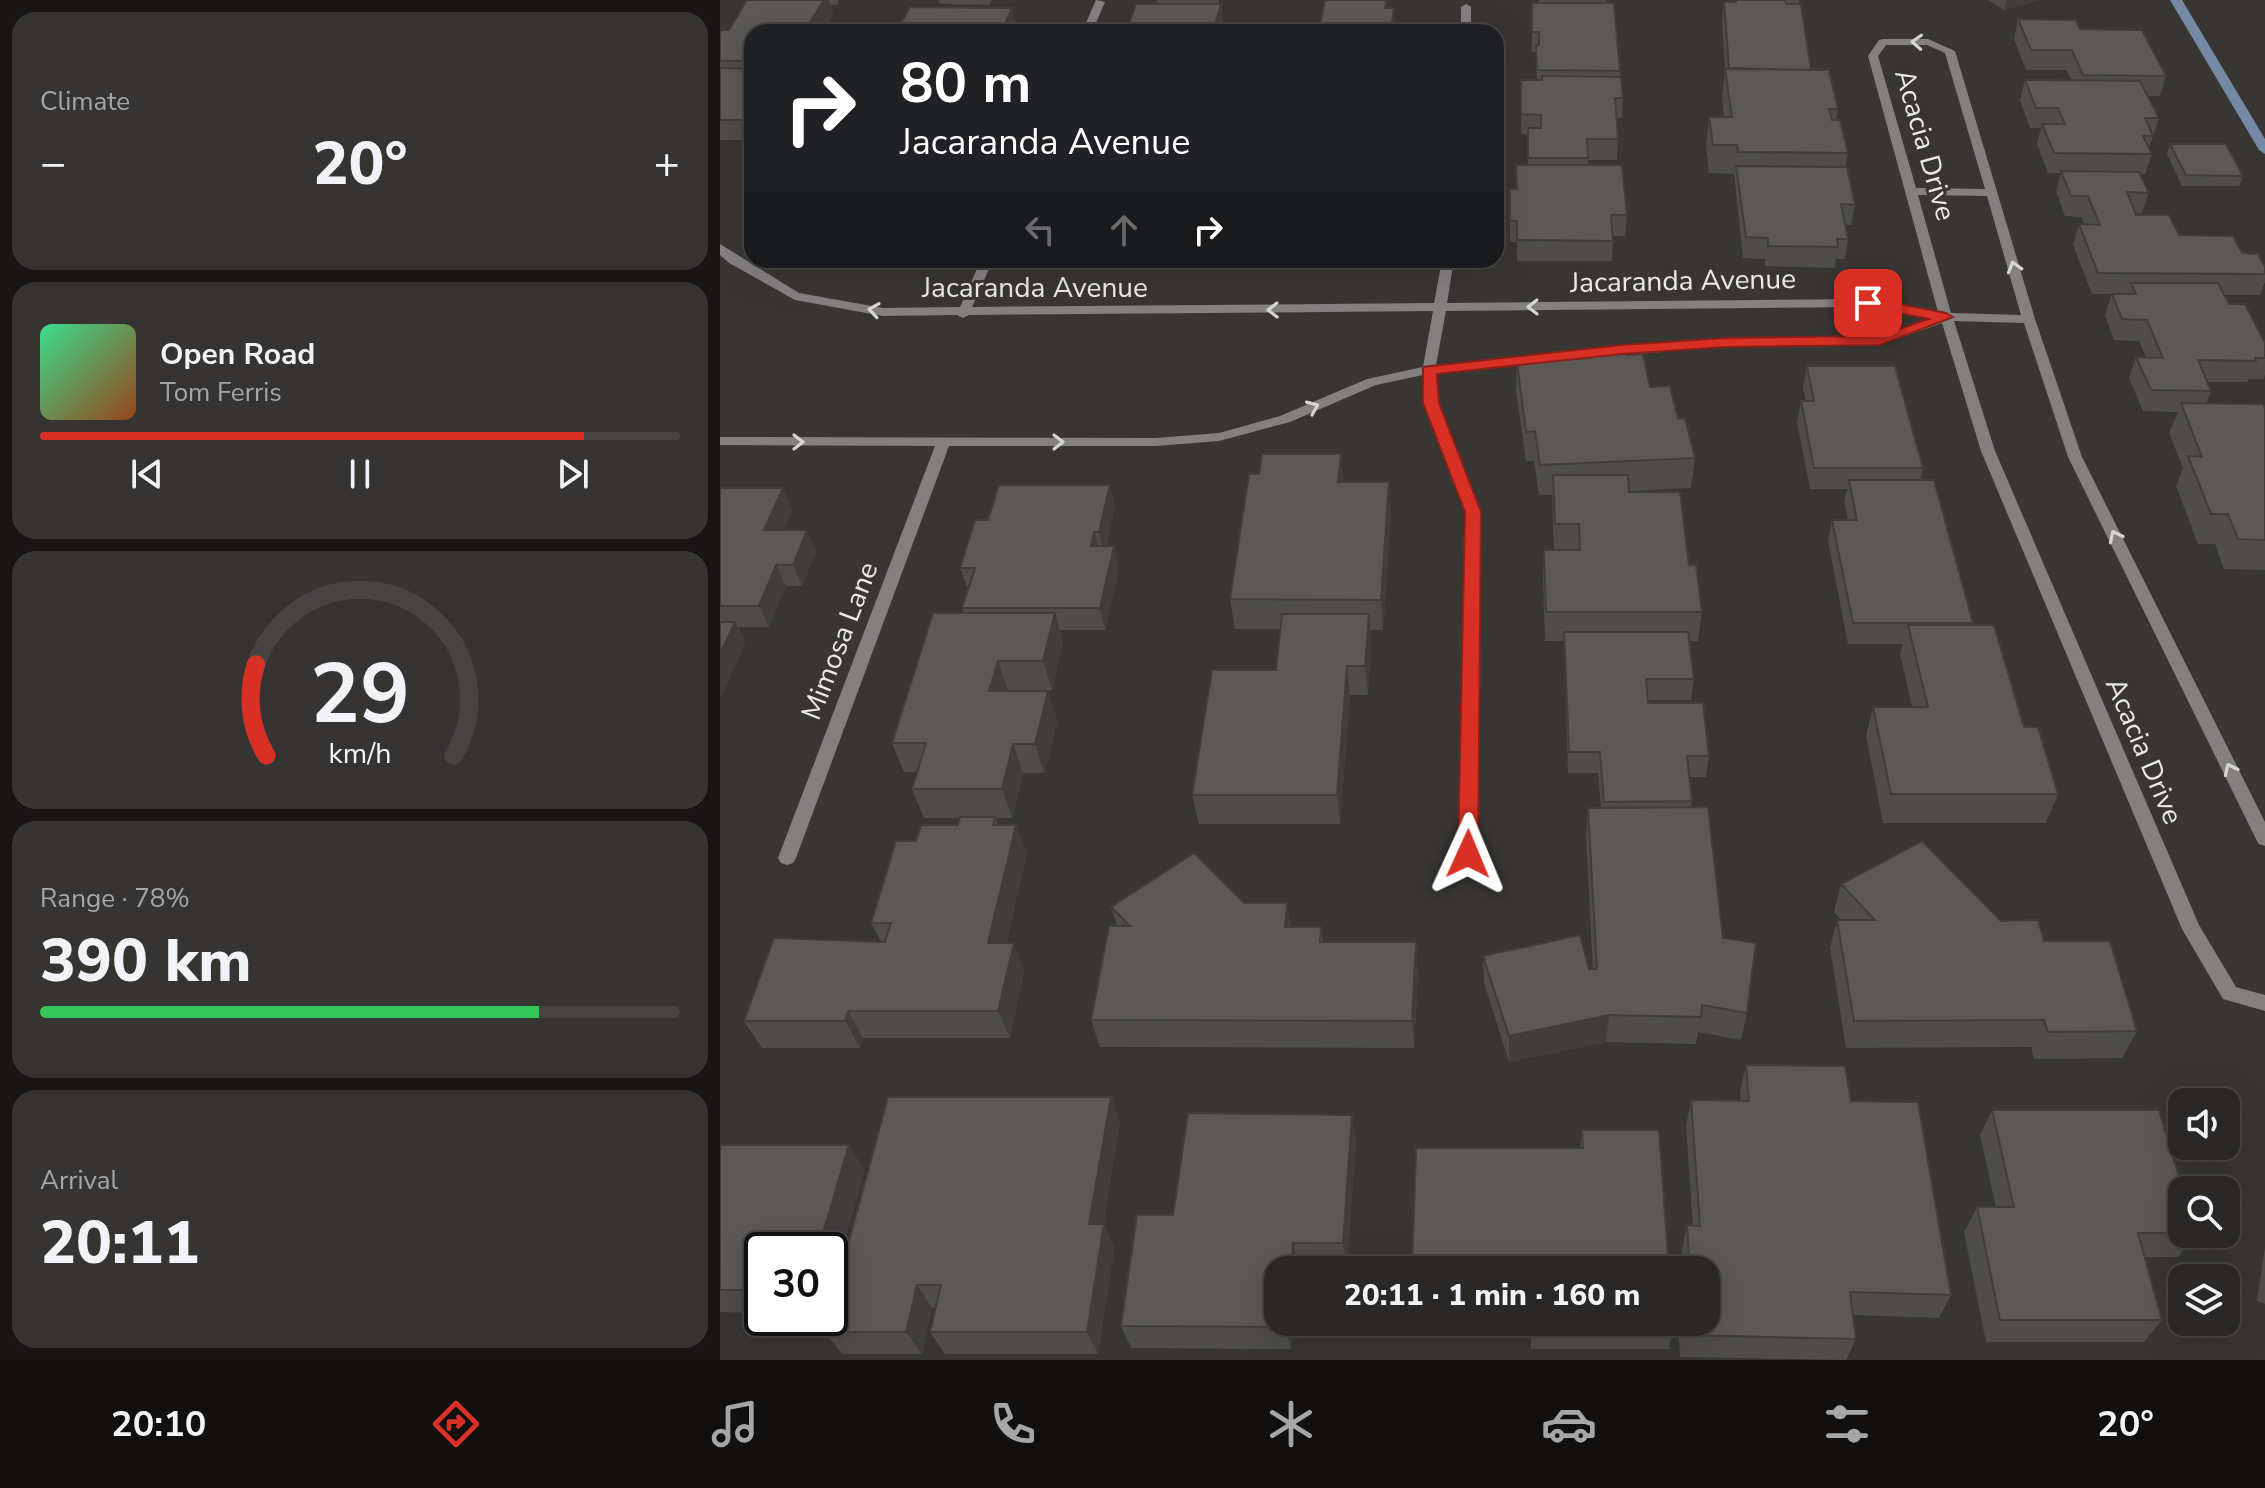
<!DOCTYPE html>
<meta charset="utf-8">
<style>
:root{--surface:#2a2826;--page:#363432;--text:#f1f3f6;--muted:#a5a6a7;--line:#464443;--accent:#d93025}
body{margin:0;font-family:"Nunito Sans",sans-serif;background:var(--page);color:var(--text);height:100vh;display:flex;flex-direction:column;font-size:30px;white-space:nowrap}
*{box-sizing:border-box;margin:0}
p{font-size:26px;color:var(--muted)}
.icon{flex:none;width:44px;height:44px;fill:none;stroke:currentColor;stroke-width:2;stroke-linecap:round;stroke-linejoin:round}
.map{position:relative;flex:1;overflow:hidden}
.sheet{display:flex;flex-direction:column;gap:12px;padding:12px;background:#171615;width:720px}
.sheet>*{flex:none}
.hud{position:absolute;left:24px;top:24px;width:760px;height:244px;border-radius:24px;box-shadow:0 8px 32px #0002,0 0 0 2px var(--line);background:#202124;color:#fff;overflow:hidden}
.controls{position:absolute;left:1448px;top:1088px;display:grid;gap:16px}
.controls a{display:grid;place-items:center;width:72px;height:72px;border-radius:16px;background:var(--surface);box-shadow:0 8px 32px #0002,0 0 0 2px var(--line);font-size:40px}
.speed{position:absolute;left:24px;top:1232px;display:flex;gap:16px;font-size:40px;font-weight:700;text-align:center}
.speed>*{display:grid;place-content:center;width:104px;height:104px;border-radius:50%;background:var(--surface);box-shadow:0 8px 32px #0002,0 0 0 2px var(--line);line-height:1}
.speed .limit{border:4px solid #111;border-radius:12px;background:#fff;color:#111}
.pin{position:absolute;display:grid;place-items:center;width:68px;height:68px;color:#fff;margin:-34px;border-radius:16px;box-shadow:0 4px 12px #0006}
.me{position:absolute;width:88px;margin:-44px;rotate:1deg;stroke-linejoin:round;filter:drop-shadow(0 0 6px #0008)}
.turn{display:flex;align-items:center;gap:28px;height:168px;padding:0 24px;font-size:36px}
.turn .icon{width:104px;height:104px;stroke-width:2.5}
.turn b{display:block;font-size:56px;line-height:68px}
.lanes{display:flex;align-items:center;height:76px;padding:0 24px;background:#0003;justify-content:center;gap:40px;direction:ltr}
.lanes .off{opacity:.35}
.big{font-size:60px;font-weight:800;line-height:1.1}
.sheet .card{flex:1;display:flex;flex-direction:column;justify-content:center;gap:12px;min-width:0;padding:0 28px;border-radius:24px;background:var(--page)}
.sheet .dial{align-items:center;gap:0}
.dial svg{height:208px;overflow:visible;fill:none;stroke:var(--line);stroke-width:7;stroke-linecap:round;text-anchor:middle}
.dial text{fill:var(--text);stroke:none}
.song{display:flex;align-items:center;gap:24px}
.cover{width:96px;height:96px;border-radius:12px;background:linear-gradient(135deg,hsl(150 70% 55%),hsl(20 70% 35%))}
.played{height:8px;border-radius:4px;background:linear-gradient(90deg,var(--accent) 85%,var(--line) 85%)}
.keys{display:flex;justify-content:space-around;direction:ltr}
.heat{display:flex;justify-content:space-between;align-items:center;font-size:44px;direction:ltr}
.charge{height:12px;border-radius:6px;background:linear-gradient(90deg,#34c759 78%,var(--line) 0)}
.trip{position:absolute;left:544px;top:1256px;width:456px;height:80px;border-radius:24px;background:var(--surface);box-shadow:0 8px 32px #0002,0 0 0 2px var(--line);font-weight:800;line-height:80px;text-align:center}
.tab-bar{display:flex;height:128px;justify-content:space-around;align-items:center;background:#11100f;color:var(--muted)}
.tab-bar .icon{width:56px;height:56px}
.tab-bar .current{color:var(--accent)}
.tab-bar b{font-size:36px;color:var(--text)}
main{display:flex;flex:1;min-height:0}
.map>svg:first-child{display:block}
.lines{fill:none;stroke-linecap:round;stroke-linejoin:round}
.stream{fill:#748aa4;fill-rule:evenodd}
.minor{fill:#838180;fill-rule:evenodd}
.wall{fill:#4e4d49}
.shaded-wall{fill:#403e3c}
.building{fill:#5b5955;stroke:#403e3c;stroke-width:2}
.oneway{stroke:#d6d5d2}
.route{fill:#d93025;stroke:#8d1f18;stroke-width:2}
.labels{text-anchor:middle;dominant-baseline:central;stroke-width:6;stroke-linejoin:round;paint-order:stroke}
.street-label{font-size:28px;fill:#ebeae7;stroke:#383632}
</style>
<main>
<section class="sheet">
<div class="card"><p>Climate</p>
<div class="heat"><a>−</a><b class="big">20°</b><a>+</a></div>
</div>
<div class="card">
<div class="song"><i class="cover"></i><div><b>Open Road</b><p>Tom Ferris</p></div></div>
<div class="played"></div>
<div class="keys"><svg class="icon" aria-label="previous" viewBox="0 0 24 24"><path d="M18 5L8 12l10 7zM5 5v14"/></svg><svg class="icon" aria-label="pause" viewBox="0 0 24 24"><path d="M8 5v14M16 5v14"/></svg><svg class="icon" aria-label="next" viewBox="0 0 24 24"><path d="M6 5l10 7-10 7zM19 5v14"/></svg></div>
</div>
<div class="card dial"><svg viewBox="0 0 100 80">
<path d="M14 69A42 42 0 1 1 86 69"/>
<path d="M14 69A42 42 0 0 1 10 34" stroke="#d93025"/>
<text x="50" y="56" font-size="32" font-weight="700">29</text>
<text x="50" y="72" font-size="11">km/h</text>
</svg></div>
<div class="card"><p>Range · 78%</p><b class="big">390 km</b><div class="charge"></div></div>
<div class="card"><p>Arrival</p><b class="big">20:11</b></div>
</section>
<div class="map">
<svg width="1545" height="1360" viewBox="0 0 1545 1360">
<rect width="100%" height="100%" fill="#383632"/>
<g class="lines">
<path class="stream" d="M1450,0H1462L1545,139V154L1539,150Z"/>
<path class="minor" d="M376,0L385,2L372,32H362Z
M746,4L751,7V32H741V7Z
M1163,39H1208L1235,51L1315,319L1362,457L1545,822V846L1539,844L1536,839L1348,457L1304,323L1234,321L1275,451L1479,925L1516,987L1545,995V1011L1503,999L1462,929L1261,451L1222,323L1160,345L1005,346L716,373L718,403L760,512L757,854L754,859L748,861L742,859L739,854L746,512L704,403L703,375L656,385L570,422L499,441L436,446H229L76,858L73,863L67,865L61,863L58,858L215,446L0,445V437L436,438L499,433L560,416L647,379L703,367L713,311L249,315L243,318L237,315L163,316L75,300L9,263L0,255V244L79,293L163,308L240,307L261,260H273L252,307L714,303L722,260H734L727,303L1148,299L1218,312L1148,56L1159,40ZM1166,45H1207L1225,53L1265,189L1196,188L1158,56ZM1198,195L1267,196L1301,315L1231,313ZM1148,307L1211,318L1159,337L1005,338L716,365L726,311Z"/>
</g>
<path class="wall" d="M27,0H119L117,5H111L113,13L102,32H32V140H0V33L9,30Z
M218,0H272L270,5L220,4Z
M437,0H499L498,4H501L503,24L501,32H406L438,4Z
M819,0H886L900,71L903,98L902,118H897L898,139L897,160H868V165L907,215L905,236H893L892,261H797V242H790V189H796V165H808V135L801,134V80H817L816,52H812V3H819Z
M1015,0H1079L1078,4L1091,70L1118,109L1116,120L1128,153L1125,167L1135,205L1131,225H1126L1128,239L1125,259H1116L1115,268L1045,266V259L1023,258L1014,174L989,173L986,145L989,117H1004L1002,97L1005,69L1002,21L1004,2H1015Z
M1268,0H1319L1284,10Z
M1298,19L1446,76L1440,96H1427L1439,118L1429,148L1432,154L1425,174H1420L1429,193L1422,213H1416V215L1459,235L1522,253L1545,267V282L1540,295H1504L1509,304L1545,343V375L1543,379H1529L1527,382H1487L1491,391L1486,404L1545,409V570L1504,569L1495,544H1478L1456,486L1463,468L1449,433L1458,412L1423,411L1409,378L1416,357H1426L1419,341L1394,340L1385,315L1392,294H1407H1372L1353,245L1359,224H1364L1361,217L1345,216L1336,191L1341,173H1328L1317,144L1321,128H1310L1300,100L1305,80H1351L1346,70H1306L1294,39Z
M1450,144L1523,176L1519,186H1462L1447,154Z
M326,260H376V262H327Z
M390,260H440L439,263H390Z
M580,260H658L657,267L580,265Z
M869,353L930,387L958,419L975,458L971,488L909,491L969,565L982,612L978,641H970L974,679L971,700H928V703L989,756L986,777H969L972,801L971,807L1003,938L1027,1013L1021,1040L978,1032L976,1044L886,1042L789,1062L764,983L763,956L873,969L866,837L868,808H881L878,773H848L844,641H825L823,580L824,550H834L832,495H819L814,461H806L796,391L797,362L868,358Z
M1087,366L1203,468L1200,480L1253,623L1252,625L1338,794L1326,823H1163L1146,736L1153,707H1192L1180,654L1183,644H1128L1108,541L1112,520H1128L1124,501L1127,489H1090L1077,422L1081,401H1086L1083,387Z
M624,482H669L671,512L663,630H650L651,644L648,695H630L620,824H479L472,795L556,670L560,629H515L510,599Z
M390,485L395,507L386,546L399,567L385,630H340L343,642L332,690L287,691H328L337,721L324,773H303L292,818H275L278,825L307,853L286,943H294L304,971L290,1038H143L140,1048H42L24,1021L161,942L151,923L196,841L238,825L239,818H204L192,789L197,772H184L172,743L244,613L242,608L248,589L240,568L268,520Z
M0,488L72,510L63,530H87L96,552L82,586H66L49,627H18L25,643L0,699Z
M1121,884L1281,921L1324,941L1417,1031L1402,1058L1314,1059L1311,1047L1126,1048L1110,948L1117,920H1121L1114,912Z
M524,903H567L571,927H601L603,942L698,970L694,1048L380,1047L371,1020L397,926L391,907Z
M1026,1065L1131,1101L1231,1295L1219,1318L1133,1315L1136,1339L1126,1360L960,1357L958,1322H986V1270H963L962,1249L967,1225L973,1226L966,1126L971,1100L1021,1101L1020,1091Z
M391,1097L400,1123L383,1224L394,1248L378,1354H225L210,1332L216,1308H212L202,1354H122L105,1332Z
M1272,1110L1462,1190V1234H1475L1458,1257H1424L1442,1320L1424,1342H1266L1244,1232L1257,1207H1276L1260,1135Z
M862,1130L949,1270H692L860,1148Z
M636,1140L627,1266H579L571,1349L411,1348L401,1326L453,1215Z
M0,1145L145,1170L42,1250V1313L0,1312Z
M1545,1247V1304L1537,1301Z
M811,1322H953V1327L949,1349H811Z"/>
<path class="shaded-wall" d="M104,0H109L113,13L102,32H84Z
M1286,0H1319L1284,10Z
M501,4L503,24L501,32H493Z
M292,8L297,32H281Z
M674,8L675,27V32H671Z
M621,454L624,483L618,482Z
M669,482L671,512L663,630L661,600Z
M390,485L395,507L384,553L379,532Z
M63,488L72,510L54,552L44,530Z
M87,530L96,552L82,586L73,565Z
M374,532L379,553L371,546Z
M394,546L399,567L385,630L380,608Z
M56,565L66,586L49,627L39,606Z
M335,613L343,642L332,690L323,661Z
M649,614L651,644L648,695L645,666Z
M15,622L25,643L0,699V654Z
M278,661L288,690L280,721L269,691Z
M627,666L630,695L620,824L617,795Z
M328,691L337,721L324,773L315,744Z
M293,744L303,773L292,818L282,789Z
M296,825L307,853L279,971L268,943Z
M567,903L572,931L565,927Z
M696,942L698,970L694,1048L692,1021Z
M294,943L304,971L290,1038L278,1011Z
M128,1011L143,1038L140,1048L125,1021Z
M889,1015L886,1042L789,1062V1036Z
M391,1097L400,1123L380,1248L369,1224Z
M632,1115L636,1140L627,1266L623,1243Z
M129,1145L145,1170L110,1295V1250H98Z
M384,1224L394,1248L378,1354L367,1332Z
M573,1243L579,1266L578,1270H571Z
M197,1285L212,1308L202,1354L186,1332Z
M566,1322H573L571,1349L565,1327Z"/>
<path class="building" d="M27,0H104L84,32H32V61H0V33L2,30H9Z
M605,0H666L665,8H674L671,30H662V32H594L595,26H600Z
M1016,0H1065L1066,4H1081L1091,70L1009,68L1004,2H1016Z
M812,3H894L900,71L817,70L816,45H819V32H812Z
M416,4H501L493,32H406Z
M190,7L292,8L281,32H176Z
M1298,19L1356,20L1360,29L1422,30L1446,76L1363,75L1352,50H1311Z
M0,68L32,69V120H0Z
M1005,69L1109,70L1118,109H1109L1112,120H1120L1128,153L1018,152L1017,145H993L989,117H1012Z
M822,76L901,77L903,98H895L898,139H867L868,158H808V128H821V115L801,114V80H822Z
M1305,80L1420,81L1439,118H1425L1433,136H1423L1432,154L1334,153L1322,124H1345L1338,108H1316Z
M1450,144H1506L1523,176L1466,175Z
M796,165H902L907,215H891L893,241L797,240V221H790V189H797Z
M1016,166L1127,167L1135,205L1121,204L1128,239H1117L1118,247L1048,246V238L1026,237Z
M1341,171L1419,172L1429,193L1407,192L1416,215H1449L1459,235L1513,236L1522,253L1538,254L1545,267V274L1378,273L1359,224L1380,225L1368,196H1351Z
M1411,283H1498L1509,304H1525L1545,343V358H1535L1536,361L1478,360L1491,391L1431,390L1416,357L1443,358L1427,320L1402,319L1392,294H1416Z
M906,352L907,355L923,354L930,387L950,386L958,419L965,418L975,458L820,465L815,431L806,432L797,362L870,358L869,353Z
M1087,366H1175L1203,468H1094L1081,401H1094Z
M1461,403L1543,404L1545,409V540L1518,539L1508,514H1491L1468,456L1482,457Z
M542,454H621L618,482H669L661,600L510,599L529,474H539Z
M833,475H908L909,492H960L969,565H976L982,612H826L824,550H860L859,524H835Z
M1129,480H1214L1253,623H1133L1112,520H1137Z
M279,485H390L379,532H374L371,546H394L380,608H242L255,568H240L255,520H268Z
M0,488H63L44,530H87L73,565H56L39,606H0Z
M213,613H335L323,661H278L269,691H328L315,744H293L282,789H192L206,743H172Z
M562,614H649L645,666H627L617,795H472L492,670H556Z
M0,622H15L0,654Z
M1188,625H1274L1304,727H1318L1338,794H1171L1153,707H1208Z
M844,632H968L974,679H926L928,703H983L989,756H967L972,801L884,802L880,752H849Z
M988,807L1003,938L1036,943L1027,1013L982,1005L981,1017L889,1015L789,1036L763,956L860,935L869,969H877L868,808Z
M240,817H275L273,825H296L268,943H294L278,1011H128L125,1021H24L54,938L165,942L171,923H151L176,841H196L201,825H238Z
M1202,841L1281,921L1318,920L1324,941H1390L1417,1031L1328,1032L1324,1020L1134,1021L1117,920H1155L1121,884Z
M474,853L524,903H567L565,927H601L600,942H696L692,1021L371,1020L389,926H410L391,907Z
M1026,1065L1125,1066L1131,1101L1198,1102L1231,1295L1130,1292L1136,1339L965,1335L964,1322H986V1270H970L967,1225L980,1226L971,1100L1029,1101Z
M168,1097H391L369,1224H384L367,1332H210L221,1285H197L186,1332H105L108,1318H110V1311Z
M1272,1110H1439L1463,1190H1462V1233H1418L1442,1320H1280L1257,1207H1294Z
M468,1113L632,1115L623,1243H573L571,1270H558V1322H566L565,1327L401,1326L417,1215H453Z
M862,1130H939L949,1270H785V1268H758V1270H692L696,1148H863Z
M0,1145H129L98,1250H42V1290H0Z
M812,1322H953V1327H812Z"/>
<defs><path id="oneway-chevron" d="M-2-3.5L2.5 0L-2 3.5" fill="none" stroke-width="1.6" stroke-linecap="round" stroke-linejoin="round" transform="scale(2)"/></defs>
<g class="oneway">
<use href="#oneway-chevron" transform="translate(1197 42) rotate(-177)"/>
<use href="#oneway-chevron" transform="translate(1294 267) rotate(-106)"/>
<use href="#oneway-chevron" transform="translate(813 307) rotate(179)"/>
<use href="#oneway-chevron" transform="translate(154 310) rotate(-171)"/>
<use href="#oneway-chevron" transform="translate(553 310) rotate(179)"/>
<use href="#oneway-chevron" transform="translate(593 407) rotate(-23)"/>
<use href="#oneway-chevron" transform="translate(78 442)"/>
<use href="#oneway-chevron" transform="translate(338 442)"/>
<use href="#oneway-chevron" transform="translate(1395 536) rotate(-116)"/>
<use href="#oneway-chevron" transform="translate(1510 769) rotate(-116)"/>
</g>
<path class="route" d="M1148,298L1226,313L1233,317L1160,345L1005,347L902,354L717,374L719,403L761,512L758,854L755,860H741L738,854L745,512L703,403V367L902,345L1005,338L1158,336L1209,319L1143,306V300Z"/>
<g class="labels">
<g class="street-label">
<text transform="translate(1205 145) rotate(74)">Acacia Drive</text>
<text transform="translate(963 281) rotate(-1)">Jacaranda Avenue</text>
<text x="315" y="288">Jacaranda Avenue</text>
<text transform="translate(120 641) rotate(-69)">Mimosa Lane</text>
<text transform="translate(1424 751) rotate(67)">Acacia Drive</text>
</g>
</g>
</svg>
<div class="controls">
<a><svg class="icon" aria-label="sound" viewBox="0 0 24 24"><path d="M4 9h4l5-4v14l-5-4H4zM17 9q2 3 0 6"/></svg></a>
<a><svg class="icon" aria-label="search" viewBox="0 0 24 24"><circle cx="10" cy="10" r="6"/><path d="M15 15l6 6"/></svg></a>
<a><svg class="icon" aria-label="layers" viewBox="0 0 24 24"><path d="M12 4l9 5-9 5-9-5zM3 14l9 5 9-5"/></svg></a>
</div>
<div class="speed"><div class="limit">30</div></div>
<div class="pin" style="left:1148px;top:303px;background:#d93025"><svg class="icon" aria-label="arrive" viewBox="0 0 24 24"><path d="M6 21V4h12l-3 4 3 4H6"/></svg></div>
<svg class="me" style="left:748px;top:854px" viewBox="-20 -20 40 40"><path d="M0-17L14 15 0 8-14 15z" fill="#d93025" stroke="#fff" stroke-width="4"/></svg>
<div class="trip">20:11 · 1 min · 160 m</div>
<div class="hud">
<div class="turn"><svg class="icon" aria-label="right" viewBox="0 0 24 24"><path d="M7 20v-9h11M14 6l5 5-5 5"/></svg><div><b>80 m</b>Jacaranda Avenue</div></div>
<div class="lanes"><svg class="icon off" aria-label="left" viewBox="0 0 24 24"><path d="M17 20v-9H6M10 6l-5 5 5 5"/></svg><svg class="icon off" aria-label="ahead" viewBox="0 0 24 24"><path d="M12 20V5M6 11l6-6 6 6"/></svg><svg class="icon" aria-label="right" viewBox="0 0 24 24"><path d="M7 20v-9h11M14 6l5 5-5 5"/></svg></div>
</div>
</div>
</main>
<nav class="tab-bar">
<b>20:10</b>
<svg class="icon current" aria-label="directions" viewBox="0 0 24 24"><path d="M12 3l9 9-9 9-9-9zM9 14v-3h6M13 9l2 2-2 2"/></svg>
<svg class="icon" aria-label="music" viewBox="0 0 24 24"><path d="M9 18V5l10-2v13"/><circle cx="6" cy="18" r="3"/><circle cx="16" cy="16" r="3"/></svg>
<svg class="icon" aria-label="phone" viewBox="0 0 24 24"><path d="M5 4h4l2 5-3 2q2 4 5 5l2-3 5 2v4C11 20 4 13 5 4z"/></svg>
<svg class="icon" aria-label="climate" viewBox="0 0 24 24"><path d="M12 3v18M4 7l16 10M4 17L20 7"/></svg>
<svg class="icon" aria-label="car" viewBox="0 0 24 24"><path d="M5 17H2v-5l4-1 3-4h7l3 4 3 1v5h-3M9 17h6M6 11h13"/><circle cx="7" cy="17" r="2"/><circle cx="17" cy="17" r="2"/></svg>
<svg class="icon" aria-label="filters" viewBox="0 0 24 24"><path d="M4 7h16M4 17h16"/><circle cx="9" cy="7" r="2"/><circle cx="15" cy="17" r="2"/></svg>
<b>20°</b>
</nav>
